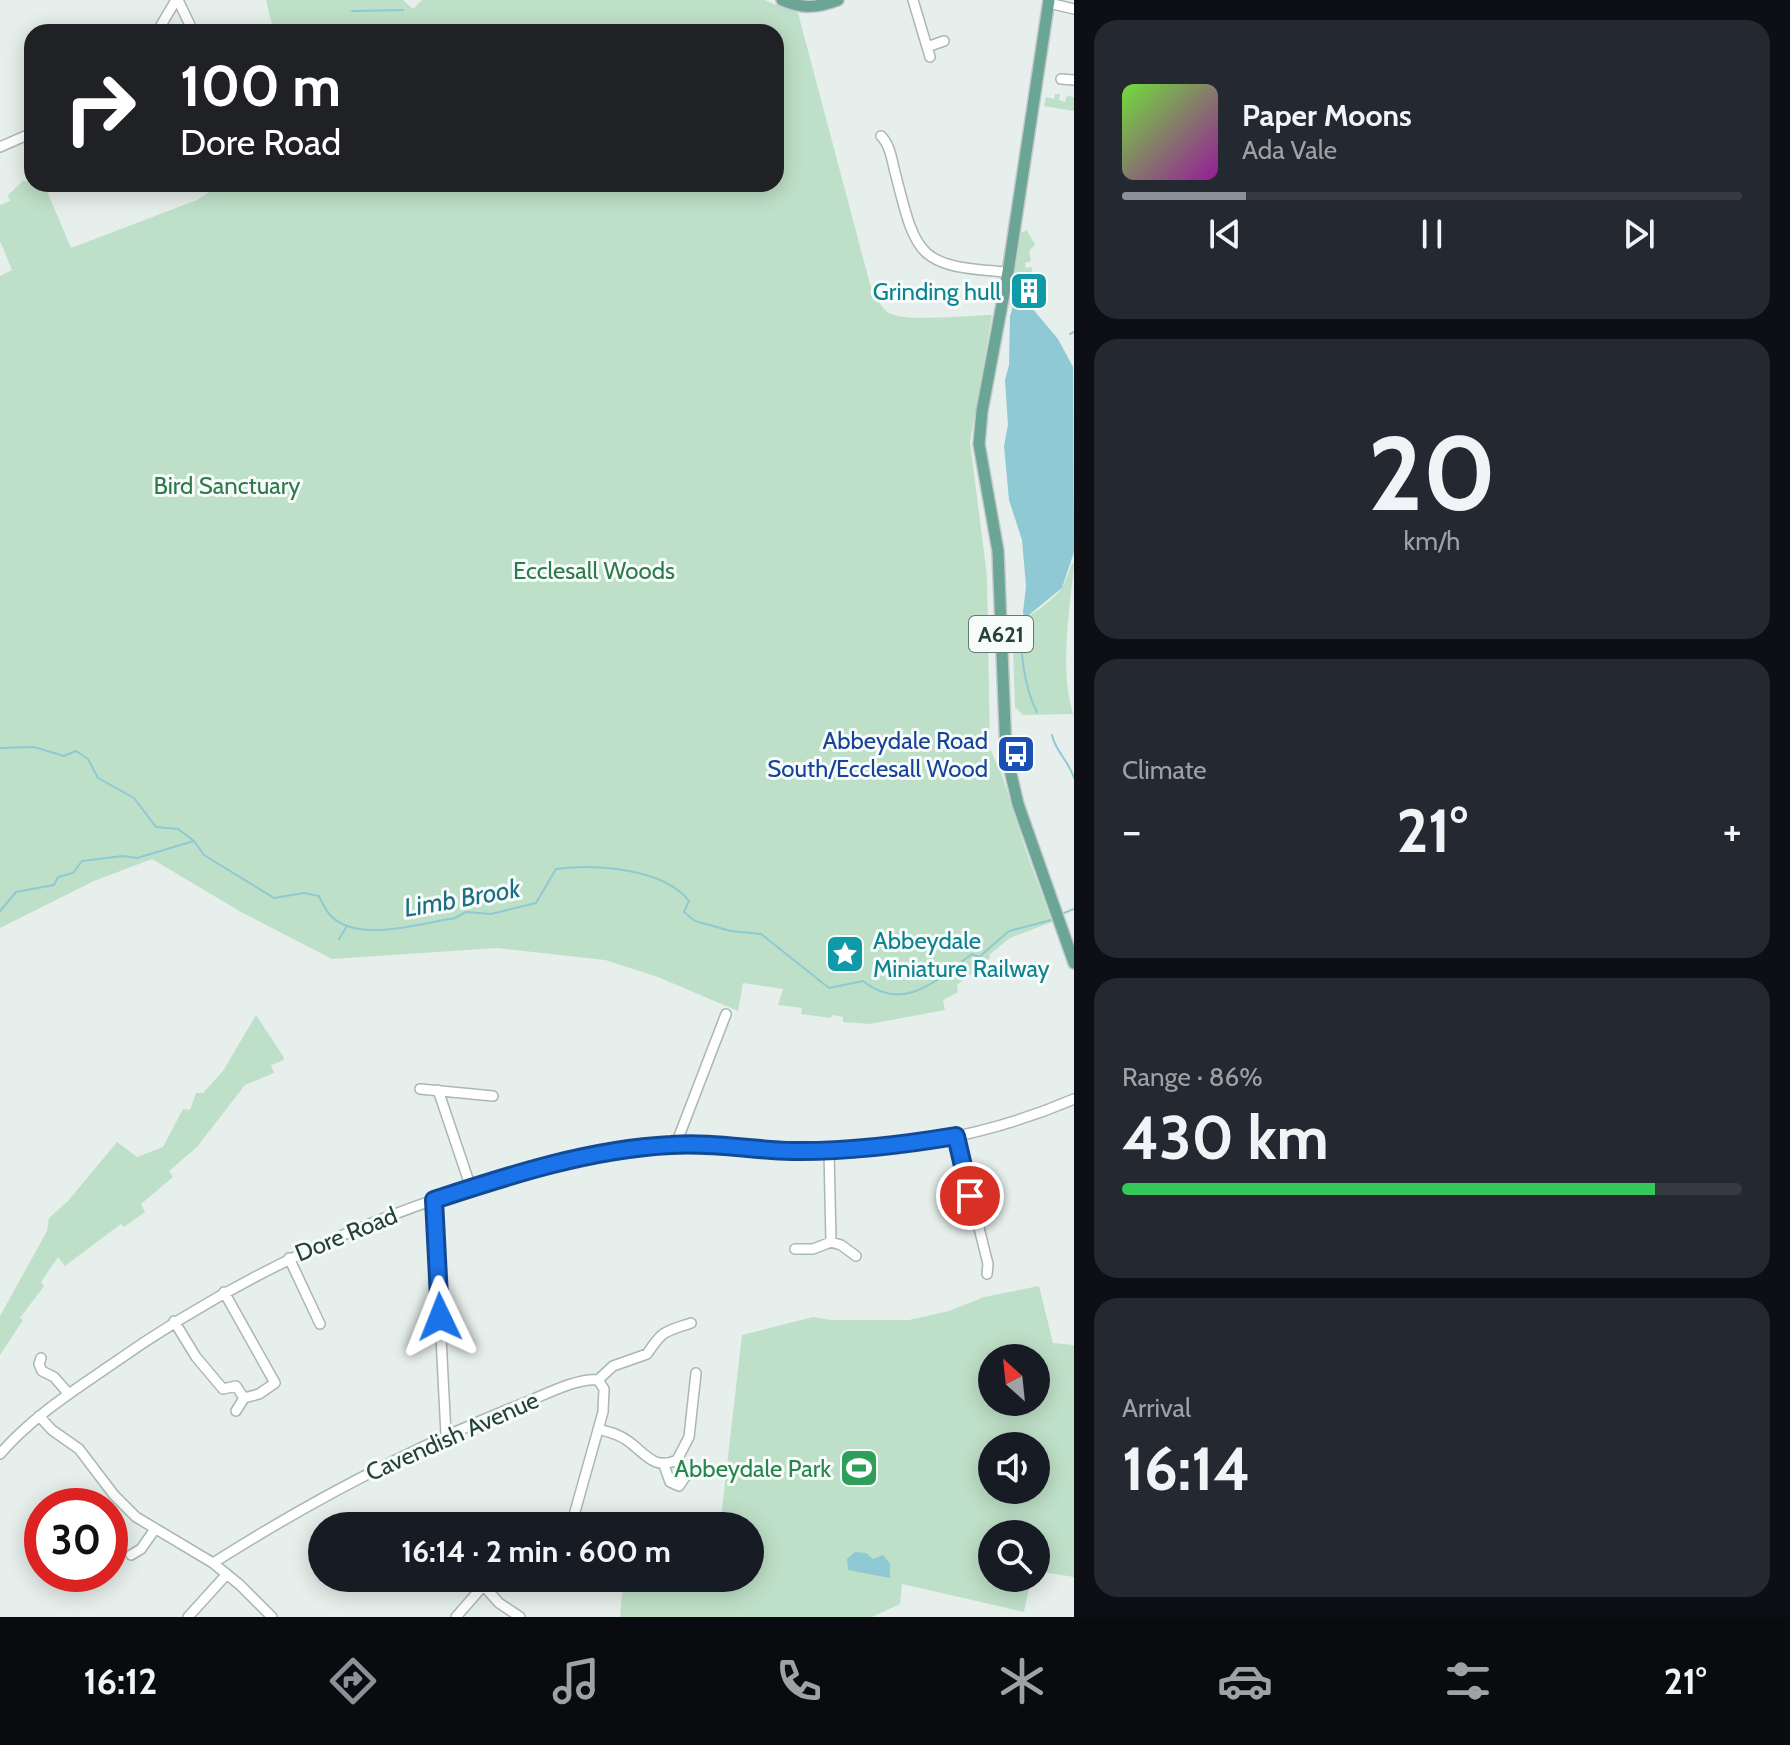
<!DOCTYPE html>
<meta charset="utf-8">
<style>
:root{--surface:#171b24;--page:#242831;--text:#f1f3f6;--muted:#9ea1a6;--line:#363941;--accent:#8c9099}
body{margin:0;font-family:Cabin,sans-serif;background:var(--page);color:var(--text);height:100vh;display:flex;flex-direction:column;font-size:30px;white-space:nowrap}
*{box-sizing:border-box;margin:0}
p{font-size:26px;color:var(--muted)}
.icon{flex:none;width:44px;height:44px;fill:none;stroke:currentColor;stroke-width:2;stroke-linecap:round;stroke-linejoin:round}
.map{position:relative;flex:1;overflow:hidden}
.side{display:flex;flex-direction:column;gap:20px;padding:20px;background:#0d0f14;width:716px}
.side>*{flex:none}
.guide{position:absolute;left:24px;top:24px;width:760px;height:168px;border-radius:24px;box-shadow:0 4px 20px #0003;background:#202124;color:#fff;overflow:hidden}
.needle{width:52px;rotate:333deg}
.buttons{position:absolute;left:978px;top:1344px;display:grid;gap:16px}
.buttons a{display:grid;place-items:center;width:72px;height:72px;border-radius:50%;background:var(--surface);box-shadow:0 4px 20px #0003;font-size:40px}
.speed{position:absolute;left:24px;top:1488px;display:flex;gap:16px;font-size:40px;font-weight:700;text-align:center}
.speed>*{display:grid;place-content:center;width:104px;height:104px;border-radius:50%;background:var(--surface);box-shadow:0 4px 20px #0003;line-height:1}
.speed .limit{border:12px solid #d22;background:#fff;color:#111}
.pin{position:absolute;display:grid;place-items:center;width:68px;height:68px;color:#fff;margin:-34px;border:4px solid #fff;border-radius:50%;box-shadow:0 2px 8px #0007}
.me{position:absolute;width:88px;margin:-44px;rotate:358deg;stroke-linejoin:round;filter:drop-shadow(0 0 6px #0008)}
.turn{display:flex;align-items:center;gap:28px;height:168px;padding:0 24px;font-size:36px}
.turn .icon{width:104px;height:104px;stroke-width:2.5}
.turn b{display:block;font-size:56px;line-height:68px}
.big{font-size:60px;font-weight:800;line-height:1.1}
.side .card{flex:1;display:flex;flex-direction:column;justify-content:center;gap:12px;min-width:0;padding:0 28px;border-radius:24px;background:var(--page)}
.side .dial{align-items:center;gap:0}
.dial b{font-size:104px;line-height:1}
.song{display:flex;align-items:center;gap:24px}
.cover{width:96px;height:96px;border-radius:12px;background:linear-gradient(135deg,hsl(100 70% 55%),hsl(300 70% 35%))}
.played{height:8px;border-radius:4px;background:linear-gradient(90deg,var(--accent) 20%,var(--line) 20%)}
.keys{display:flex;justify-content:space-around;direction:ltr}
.heat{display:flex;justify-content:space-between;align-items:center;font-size:44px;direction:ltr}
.charge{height:12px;border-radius:6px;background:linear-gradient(90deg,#34c759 86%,var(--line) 0)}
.trip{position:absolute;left:308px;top:1512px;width:456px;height:80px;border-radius:40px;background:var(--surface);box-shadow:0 4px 20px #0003;font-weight:800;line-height:80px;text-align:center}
.tabs{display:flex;height:128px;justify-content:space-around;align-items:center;background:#090b0e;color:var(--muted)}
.tabs .icon{width:56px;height:56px}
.tabs .active{color:var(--accent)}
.tabs b{font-size:36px;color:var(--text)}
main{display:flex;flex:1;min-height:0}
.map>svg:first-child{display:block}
.green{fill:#bfe0c8;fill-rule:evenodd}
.water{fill:#8ec9d4}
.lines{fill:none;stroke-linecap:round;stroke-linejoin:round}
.stream{stroke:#8ec9d4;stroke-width:2}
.minor-casing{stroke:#a8b8b2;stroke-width:12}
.major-casing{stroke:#c2cac8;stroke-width:14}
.minor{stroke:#fff;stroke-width:9}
.major{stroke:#6aa596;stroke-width:11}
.route-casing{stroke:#114b97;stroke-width:20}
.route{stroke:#1a73e8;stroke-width:14}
.labels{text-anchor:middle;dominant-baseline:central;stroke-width:6;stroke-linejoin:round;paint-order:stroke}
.shield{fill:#f7fbf9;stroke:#637a73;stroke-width:2}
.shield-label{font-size:22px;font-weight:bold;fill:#24423a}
.culture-label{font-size:24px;fill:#0d838f;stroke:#f7fbf9;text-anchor:end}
.park-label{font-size:24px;fill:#2d7a4b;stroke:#f7fbf9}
.transit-label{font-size:24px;fill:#164399;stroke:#f7fbf9;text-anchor:end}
.street-label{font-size:24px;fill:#24423a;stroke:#f7fbf9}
.leisure-label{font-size:24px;fill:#27864d;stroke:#f7fbf9;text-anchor:end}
.water-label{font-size:26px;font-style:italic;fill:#1c6f80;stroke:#f7fbf9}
</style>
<main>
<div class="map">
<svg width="1074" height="1617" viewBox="0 0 1074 1617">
<rect width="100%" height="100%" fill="#e6efeb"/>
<path class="green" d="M266,0H403L413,9L422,0H764L798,13L870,284C875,294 881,310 891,314C909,322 970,315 992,315L970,442L987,576L990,749L1002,775L1026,851L1052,922L1010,938L989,955L990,958L957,985L958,992L943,1000L945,1010L870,1024L843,1022V1017L832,1015L831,1018L801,1014L802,1008L778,1005L783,989L743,983L738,1011L658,977L605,960L497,948L332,959L241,912L152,859L94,881L0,928V276L12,270L0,241V205L10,201L8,195L23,181L44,184L71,248L197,200L222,184H776V32H274Z
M1055,94H1060L1059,100L1065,102L1067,96L1074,97V111L1044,106L1046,97L1054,99Z
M1027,230L1035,245L1029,251L1031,261L1025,263L1026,268L1032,267L1031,281L1016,289L1020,299L1010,305L1021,233Z
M1072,563L1074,564C1070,612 1059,666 1073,714L1023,715L1015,707L1012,622C1027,620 1053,601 1062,588C1066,581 1069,571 1072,563Z
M256,1015L283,1056L284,1060L271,1065L274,1073L245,1085L197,1147L169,1171L173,1177L141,1204L145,1212L124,1227L121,1224L65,1266L58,1257L41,1282L44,1286L20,1318L23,1320L0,1355V1316L47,1231L49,1218L68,1201L117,1142L137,1157L163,1147L183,1109L190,1110L196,1093H203L223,1071Z
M1039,1286L1053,1343L1074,1345V1577L1036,1571V1534H992V1578H1031L1024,1612L902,1584L900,1604L872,1617H620L622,1593L661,1585L662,1578H750V1526H720L742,1335L813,1317L831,1320H909L949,1311L984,1297ZM992,1358H1036V1402H992ZM992,1446H1036V1490H992Z"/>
<path class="water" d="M1027,302L1058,339L1073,367L1074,552L1062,588L1024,619L1023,612L1026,586L1022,540L1009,500L1004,446L1008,425L1005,380L1009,365L1010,316L1013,306Z
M855,1552L866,1553L873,1559L883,1555L890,1564V1578L848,1570L847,1559Z"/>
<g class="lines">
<path class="stream" d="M352,11L403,10
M1070,334L1074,332
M1024,619C1017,643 1025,690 1037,712
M1052,735C1055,751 1069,761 1074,778
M0,748L34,747L64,756L76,751L88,759L98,778L134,798L156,827L178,829L194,841L204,855L274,898L304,893L319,896C322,903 326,911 332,917C360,943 421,923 455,918L466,912L491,914L536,903L556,869C594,864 664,868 689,901L684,912L695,921L731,931L761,934L829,988L863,981C904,1014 938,979 972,954L979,957L1009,931L1051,920
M0,911L16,892L54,885L58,877L73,873L82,861L123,856L137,858L194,841
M1064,913L1074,909
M339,939L347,926"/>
<defs>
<path id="minor" d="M178,0L190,25V32
M913,0L930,57
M1049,3L1074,9
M157,32L176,0
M927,47L944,41
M1061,79L1074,80
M881,136C891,146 892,162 896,176C917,260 920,266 1008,272
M0,147L32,133
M420,1089L493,1096
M438,1090L471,1188
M956,1136L988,1264L987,1274
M676,1144L726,1014
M829,1151L831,1242
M434,1200L446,1435
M795,1249H813L831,1242L841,1245L856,1256
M289,1258L320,1324
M224,1292L275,1383L259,1394L244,1398L236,1411
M174,1321L196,1357L223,1389L236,1386L244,1398
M41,1358L39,1364L42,1371L54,1377L69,1394
M598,1380L613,1366L647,1354C663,1330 664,1332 691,1323
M39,1416L52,1430L79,1449L114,1495L136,1517L213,1563L240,1585L272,1617
M598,1429C609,1432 619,1434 628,1441C645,1453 654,1471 677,1460L689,1437L696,1373
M0,1454C31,1418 70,1393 108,1367C238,1275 379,1210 533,1170C574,1160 616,1149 658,1145C703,1142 746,1150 791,1151C887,1154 986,1137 1074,1099
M664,1465L670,1482L679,1486L685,1477L677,1460
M571,1526L603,1412L604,1389L598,1380
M131,1555L141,1549L155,1529
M213,1563C314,1499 417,1445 529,1401C546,1394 580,1377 598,1380
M483,1585L499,1603L520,1617
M188,1617L227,1574
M456,1617L490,1578"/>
<path id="major" d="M782,0C803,9 816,8 838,0
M1049,0L1008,272L982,411L979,444L998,551L1006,753L1018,804L1074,963"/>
</defs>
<use href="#minor" class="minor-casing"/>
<use href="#major" class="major-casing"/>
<use href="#minor" class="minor"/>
<use href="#major" class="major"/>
</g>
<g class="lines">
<defs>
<path id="route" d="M440,1317L434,1200C510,1175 590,1149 671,1145C711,1142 752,1150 792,1151C848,1152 902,1145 956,1136L970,1196"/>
</defs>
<use href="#route" class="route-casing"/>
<use href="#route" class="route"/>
</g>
<defs>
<symbol id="building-square" viewBox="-11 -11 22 22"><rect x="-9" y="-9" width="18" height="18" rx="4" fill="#0f9aa8" stroke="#f7fbf9"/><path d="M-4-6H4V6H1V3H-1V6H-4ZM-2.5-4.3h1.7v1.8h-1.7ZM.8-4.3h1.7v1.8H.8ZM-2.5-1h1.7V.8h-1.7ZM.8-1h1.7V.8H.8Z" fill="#fff"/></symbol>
<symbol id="bus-square" viewBox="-11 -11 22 22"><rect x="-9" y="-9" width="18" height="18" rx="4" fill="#1a4fb4" stroke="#f7fbf9"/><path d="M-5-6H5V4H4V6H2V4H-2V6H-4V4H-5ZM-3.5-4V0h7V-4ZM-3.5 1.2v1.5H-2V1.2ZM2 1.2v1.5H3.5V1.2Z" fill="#fff"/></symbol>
<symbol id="sight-square" viewBox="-11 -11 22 22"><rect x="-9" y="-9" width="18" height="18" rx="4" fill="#0f9aa8" stroke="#f7fbf9"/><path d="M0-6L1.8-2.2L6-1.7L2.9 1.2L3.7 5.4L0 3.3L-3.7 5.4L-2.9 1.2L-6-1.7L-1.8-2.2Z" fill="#fff"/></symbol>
<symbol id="stadium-square" viewBox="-11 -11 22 22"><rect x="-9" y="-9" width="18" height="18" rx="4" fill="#2e9e5b" stroke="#f7fbf9"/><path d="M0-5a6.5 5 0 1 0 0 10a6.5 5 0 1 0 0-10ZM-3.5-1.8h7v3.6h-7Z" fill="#fff"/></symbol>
</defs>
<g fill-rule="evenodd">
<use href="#building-square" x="1007" y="269" width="44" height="44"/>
<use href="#bus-square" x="994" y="732" width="44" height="44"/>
<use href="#sight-square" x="823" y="932" width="44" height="44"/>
<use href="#stadium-square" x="837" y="1446" width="44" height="44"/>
</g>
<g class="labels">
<rect class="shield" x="969" y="616" width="64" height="36" rx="6"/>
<g class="shield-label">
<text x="1001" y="634">A621</text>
</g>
<g class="culture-label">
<text x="1001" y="291">Grinding hull</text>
<text x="873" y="940" text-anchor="start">Abbeydale<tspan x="873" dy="28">Miniature Railway</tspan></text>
</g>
<g class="park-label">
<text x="227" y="485">Bird Sanctuary</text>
<text x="594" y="570">Ecclesall Woods</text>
</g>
<g class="transit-label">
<text x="988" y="740">Abbeydale Road<tspan x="988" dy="28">South/Ecclesall Wood</tspan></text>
</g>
<g class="street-label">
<text transform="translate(346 1234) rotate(-22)">Dore Road</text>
<text transform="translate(452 1436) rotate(-24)">Cavendish Avenue</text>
</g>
<g class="leisure-label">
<text x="831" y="1468">Abbeydale Park</text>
</g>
<g class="water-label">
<text transform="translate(462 898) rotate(-10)">Limb Brook</text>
</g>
</g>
</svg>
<div class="buttons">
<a><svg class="needle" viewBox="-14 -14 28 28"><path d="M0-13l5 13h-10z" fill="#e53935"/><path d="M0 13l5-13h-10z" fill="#9ea1a6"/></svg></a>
<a><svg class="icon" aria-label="sound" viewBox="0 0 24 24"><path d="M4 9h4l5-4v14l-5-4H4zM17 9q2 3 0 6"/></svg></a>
<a><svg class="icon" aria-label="search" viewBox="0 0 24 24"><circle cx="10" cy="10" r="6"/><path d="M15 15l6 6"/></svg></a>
</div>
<div class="speed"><div class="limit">30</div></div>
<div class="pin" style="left:970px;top:1196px;background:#d93025"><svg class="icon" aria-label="arrive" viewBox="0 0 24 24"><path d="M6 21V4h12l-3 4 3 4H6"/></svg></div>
<svg class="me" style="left:440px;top:1317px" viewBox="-20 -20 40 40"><path d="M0-17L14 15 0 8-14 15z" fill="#1a73e8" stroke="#fff" stroke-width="4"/></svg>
<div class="trip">16:14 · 2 min · 600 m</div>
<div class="guide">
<div class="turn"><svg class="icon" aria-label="right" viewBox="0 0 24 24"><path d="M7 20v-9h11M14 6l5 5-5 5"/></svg><div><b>100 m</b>Dore Road</div></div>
</div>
</div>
<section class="side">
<div class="card">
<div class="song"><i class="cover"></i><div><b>Paper Moons</b><p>Ada Vale</p></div></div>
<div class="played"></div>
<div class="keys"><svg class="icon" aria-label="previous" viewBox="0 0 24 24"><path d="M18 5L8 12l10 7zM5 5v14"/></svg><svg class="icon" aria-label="pause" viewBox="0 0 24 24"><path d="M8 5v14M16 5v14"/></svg><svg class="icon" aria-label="next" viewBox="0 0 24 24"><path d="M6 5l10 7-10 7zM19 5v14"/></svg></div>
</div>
<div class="card dial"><b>20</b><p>km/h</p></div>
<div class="card"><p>Climate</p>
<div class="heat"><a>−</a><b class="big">21°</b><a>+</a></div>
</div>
<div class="card"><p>Range · 86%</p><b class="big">430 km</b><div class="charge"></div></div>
<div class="card"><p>Arrival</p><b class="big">16:14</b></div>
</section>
</main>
<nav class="tabs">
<b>16:12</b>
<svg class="icon active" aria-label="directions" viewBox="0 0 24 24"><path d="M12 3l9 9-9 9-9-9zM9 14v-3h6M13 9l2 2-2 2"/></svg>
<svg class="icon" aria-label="music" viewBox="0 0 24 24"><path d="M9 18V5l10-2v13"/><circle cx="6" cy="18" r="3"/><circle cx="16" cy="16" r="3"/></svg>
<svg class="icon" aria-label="phone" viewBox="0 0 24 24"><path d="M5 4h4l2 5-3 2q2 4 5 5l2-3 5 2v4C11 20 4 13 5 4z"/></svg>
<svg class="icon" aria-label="climate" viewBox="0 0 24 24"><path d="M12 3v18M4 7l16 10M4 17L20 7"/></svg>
<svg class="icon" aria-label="car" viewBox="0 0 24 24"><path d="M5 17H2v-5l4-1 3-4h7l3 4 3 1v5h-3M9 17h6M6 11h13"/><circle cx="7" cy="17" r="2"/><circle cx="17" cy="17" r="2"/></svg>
<svg class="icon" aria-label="filters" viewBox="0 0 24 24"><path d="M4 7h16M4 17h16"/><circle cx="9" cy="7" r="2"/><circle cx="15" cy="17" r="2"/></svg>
<b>21°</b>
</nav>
